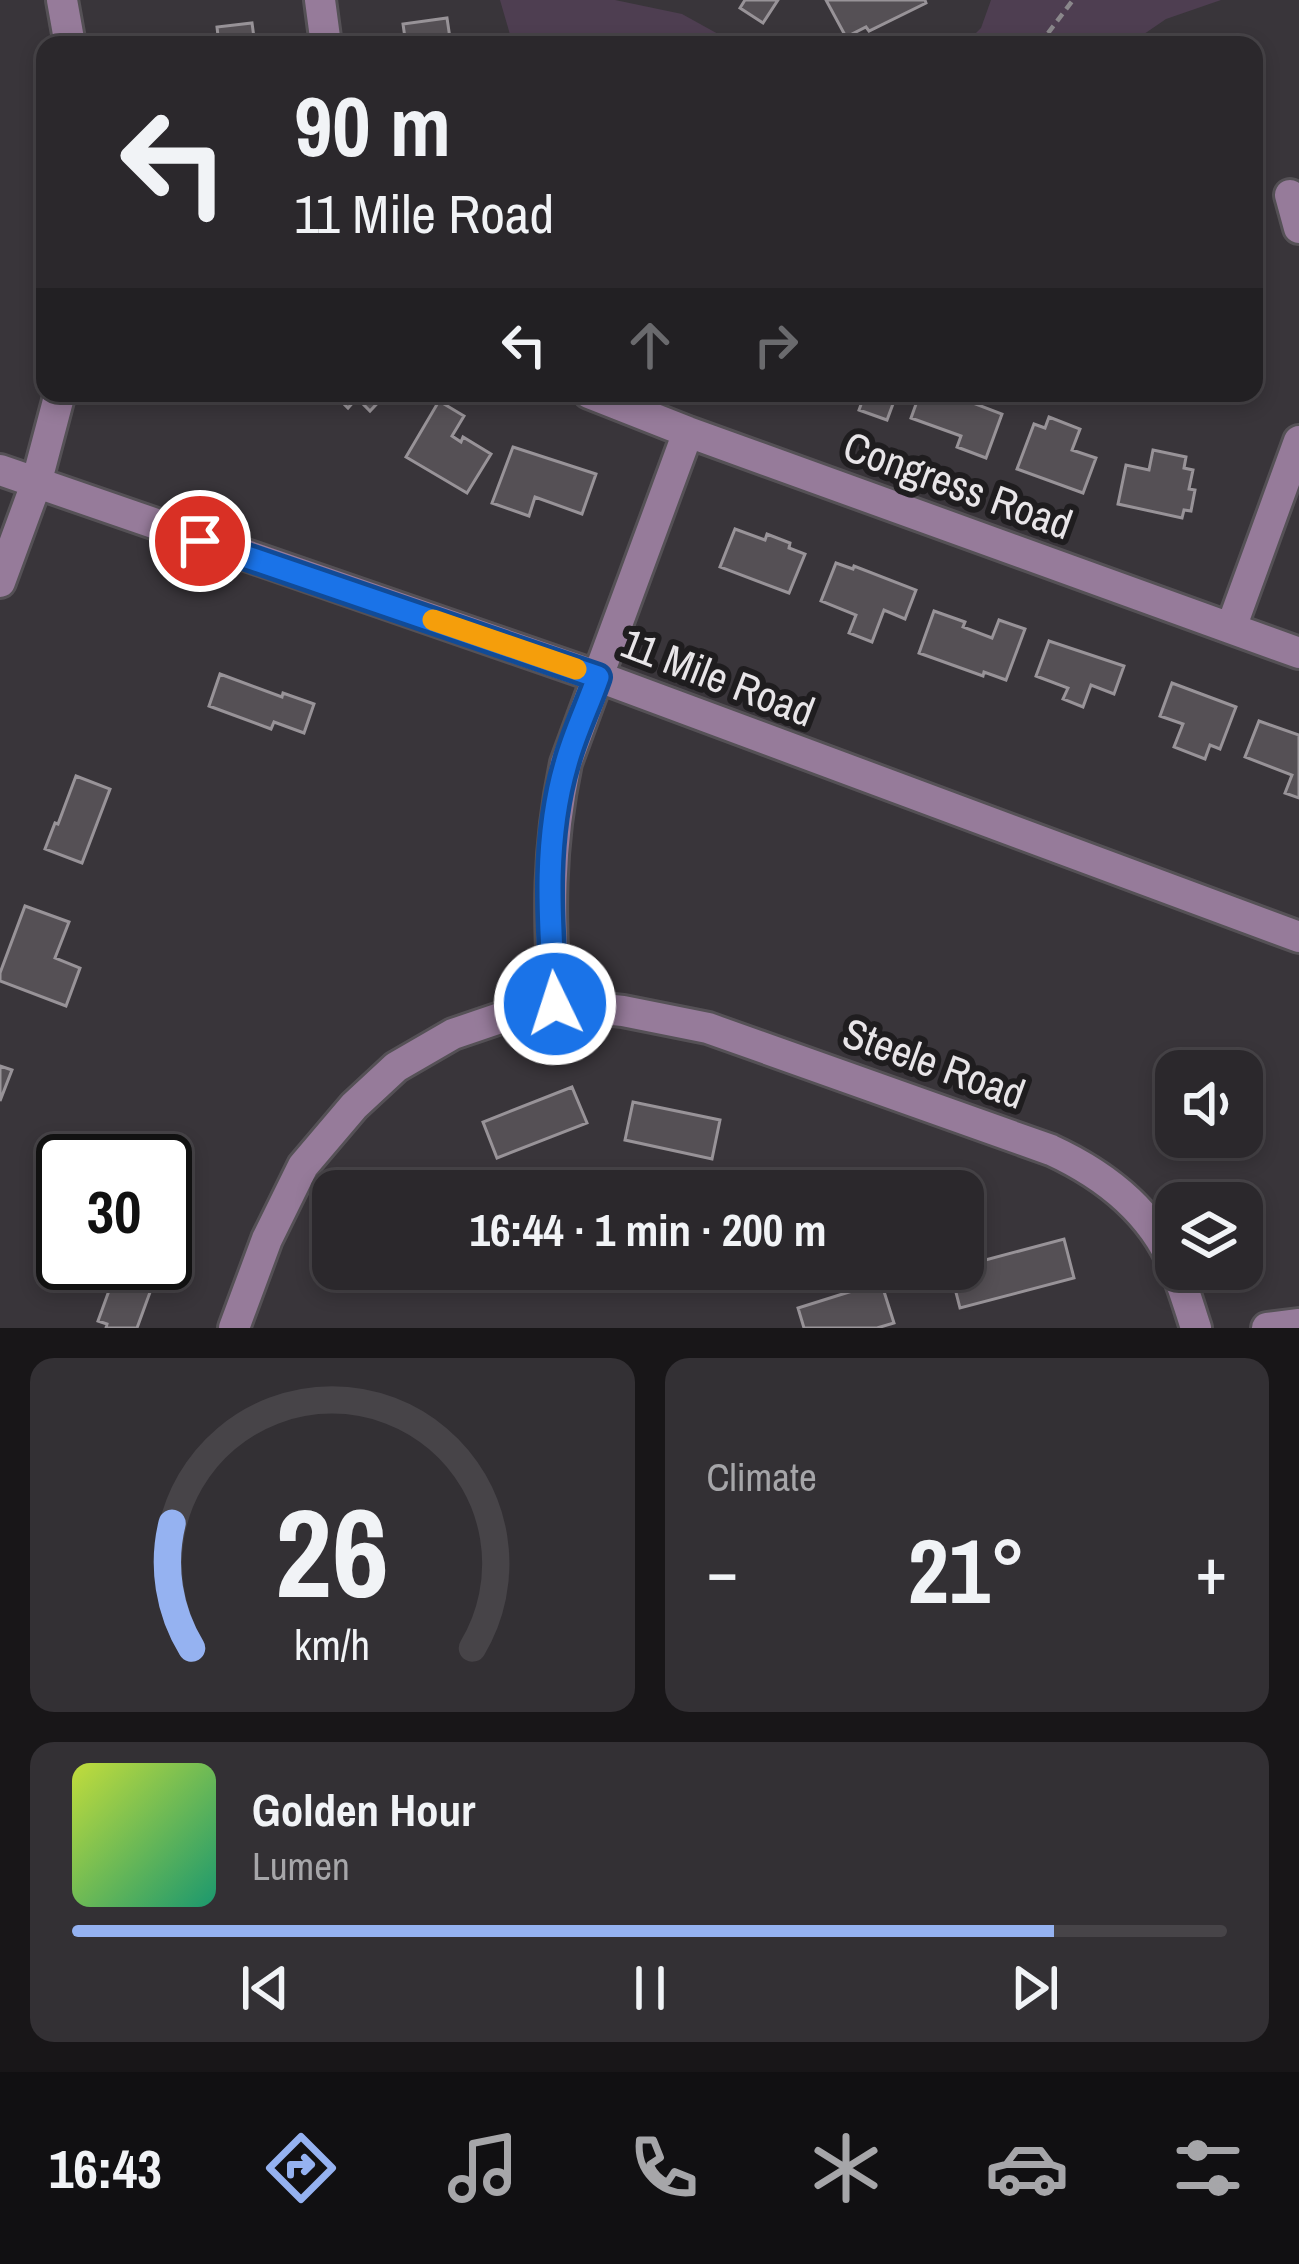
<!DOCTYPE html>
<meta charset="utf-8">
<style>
:root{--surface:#2b282c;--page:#333034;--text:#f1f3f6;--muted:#a6a6a9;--line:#474448;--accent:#95b2f1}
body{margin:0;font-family:"Archivo Narrow",sans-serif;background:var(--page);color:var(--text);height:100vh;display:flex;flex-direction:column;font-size:45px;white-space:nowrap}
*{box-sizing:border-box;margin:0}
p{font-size:39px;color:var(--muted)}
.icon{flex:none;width:66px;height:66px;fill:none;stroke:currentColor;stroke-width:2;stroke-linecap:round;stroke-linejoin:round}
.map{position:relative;height:1328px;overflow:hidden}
.drawer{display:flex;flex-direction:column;gap:30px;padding:30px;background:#181618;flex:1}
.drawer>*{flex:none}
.hud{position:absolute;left:36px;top:36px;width:1227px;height:366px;border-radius:24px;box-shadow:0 6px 18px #0003,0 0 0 3px var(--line);background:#2b282c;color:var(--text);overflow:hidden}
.controls{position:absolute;left:1155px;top:1050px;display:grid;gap:24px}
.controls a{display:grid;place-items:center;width:108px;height:108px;border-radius:24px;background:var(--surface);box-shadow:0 6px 18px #0003,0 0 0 3px var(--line);font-size:60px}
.speed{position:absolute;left:36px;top:1134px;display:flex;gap:24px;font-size:60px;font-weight:700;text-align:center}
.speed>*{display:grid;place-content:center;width:156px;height:156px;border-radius:50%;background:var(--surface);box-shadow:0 6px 18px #0003,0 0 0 3px var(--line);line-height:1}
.speed .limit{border:6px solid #111;border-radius:18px;background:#fff;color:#111}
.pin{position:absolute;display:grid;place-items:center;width:102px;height:102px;color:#fff;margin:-51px;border:6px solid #fff;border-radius:50%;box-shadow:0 3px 12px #0007}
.me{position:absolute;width:132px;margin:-66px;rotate:356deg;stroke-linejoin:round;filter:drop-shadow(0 0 9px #0008)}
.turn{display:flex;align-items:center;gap:42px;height:252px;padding:0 60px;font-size:54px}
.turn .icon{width:156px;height:156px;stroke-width:2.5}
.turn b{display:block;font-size:84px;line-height:102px}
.lanes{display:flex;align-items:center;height:114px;padding:0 60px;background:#0003;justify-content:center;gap:60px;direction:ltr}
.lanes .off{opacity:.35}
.big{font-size:90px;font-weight:700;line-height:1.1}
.drawer .widget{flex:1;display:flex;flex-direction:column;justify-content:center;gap:18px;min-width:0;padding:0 42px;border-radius:24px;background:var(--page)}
.drawer .dial{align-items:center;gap:0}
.dial svg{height:312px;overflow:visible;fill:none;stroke:var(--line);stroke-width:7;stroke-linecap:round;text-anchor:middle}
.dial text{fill:var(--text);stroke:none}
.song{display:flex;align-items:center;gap:36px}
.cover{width:144px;height:144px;border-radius:18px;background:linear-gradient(135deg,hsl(70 70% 55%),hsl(160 70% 35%))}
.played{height:12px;border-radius:6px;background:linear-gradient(90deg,var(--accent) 85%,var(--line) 85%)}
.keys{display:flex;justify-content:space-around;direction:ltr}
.heat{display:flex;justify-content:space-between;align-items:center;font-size:66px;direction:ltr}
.drawer .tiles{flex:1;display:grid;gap:30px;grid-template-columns:1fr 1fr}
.widget:last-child{grid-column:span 2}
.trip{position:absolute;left:312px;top:1170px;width:672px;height:120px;border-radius:24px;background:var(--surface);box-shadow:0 6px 18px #0003,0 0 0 3px var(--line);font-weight:700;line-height:120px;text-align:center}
.dock{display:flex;height:192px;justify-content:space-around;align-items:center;background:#111012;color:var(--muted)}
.dock .icon{width:84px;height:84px}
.dock .active{color:var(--accent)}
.dock b{font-size:54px;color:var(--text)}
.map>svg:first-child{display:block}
.green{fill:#4e3e51}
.building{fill:#555055;stroke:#989398;stroke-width:3}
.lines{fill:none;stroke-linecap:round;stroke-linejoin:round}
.minor-casing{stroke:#555156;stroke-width:36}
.path{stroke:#8a878b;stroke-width:4.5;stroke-dasharray:9 6;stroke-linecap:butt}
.minor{stroke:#967b9a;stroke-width:30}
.route-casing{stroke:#114b97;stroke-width:30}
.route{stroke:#1a73e8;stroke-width:21}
.slow{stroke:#f59e0b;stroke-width:21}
.labels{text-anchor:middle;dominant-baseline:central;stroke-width:12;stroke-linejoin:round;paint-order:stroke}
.street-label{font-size:42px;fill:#e8e5e8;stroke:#1f1d1f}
</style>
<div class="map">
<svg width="1299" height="1328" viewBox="0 0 1299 1328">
<rect width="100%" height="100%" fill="#39353a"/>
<path class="green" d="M500,0H615L682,14L738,45H513Z
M991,0H1221L1166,19L1128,45H964L981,28Z"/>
<path class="building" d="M745,0H778L763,23L740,8Z
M826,0H925L926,3L869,31L866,27L846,37Z
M447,18L451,45H406L403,24Z
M252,23L255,45H219L217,27Z
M333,393H387L370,411L357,398L348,408Z
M847,393H897L887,420L859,410L863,399Z
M920,393H947L1002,414L986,458L957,447L961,436L911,418Z
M439,401L464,416L452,436L461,442L463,437L491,454L467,493L406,457Z
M1049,417L1080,429L1072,450L1096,458L1083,493L1017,469L1034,424L1045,428Z
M513,447L596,474L582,514L535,497L529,516L492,503Z
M1153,450L1186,457L1184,468L1193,470L1189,489L1195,490L1191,511L1184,510L1182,518L1118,504L1126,465L1149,470Z
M735,529L765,540L767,534L790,543L789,548L805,554L789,593L720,567Z
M836,563L853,569L854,566L916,590L905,619L884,610L872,642L849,633L856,615L821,601Z
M934,611L965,622L963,627L992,638L999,620L1025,629L1006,680L984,672L983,676L919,653Z
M1049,641L1124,666L1114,694L1091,685L1083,707L1063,699L1068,688L1036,676Z
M220,674L282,697L283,693L314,704L304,733L274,722L271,729L209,706Z
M1172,683L1236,707L1220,749L1210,745L1205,759L1174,747L1183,724L1160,716Z
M1259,721L1299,735V798L1285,793L1292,775L1245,757Z
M76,776L110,789L82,863L45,849L55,823L58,824Z
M25,906L69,922L55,958L80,968L66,1006L0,981V973Z
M0,1066L12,1070L0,1101Z
M572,1087L587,1123L497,1158L483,1122Z
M633,1102L720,1120L712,1159L625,1140Z
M1064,1239L1074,1278L960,1308L950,1269H963V1266Z
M119,1263H151L163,1268L156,1286L153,1284L137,1328H106L107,1324L98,1321Z
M881,1282L894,1323L877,1328H804L798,1308Z"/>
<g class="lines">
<defs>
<path id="minor" d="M62,0L70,45
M320,0L326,45
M1290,195L1299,228
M589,393L688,432L1299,653
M0,470L599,677L1299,937
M0,582L36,484L60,393
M1231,628L1299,441
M555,1004C549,918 548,848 566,763L688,432
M234,1328L267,1239L303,1166L354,1106L396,1067L453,1034L503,1017L555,1004L623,1011L708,1028L1051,1150C1103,1174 1151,1211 1174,1265C1183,1285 1189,1307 1196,1328
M1267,1328L1299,1324"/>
</defs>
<use href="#minor" class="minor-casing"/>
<path class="path" d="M1039,45L1073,0"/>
<use href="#minor" class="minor"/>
</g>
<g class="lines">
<defs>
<path id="route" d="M200,541L598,677C588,706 574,734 566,764C543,842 550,924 555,1004"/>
</defs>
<use href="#route" class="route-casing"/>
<use href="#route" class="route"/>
<path class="slow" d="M433,620L576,669"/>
</g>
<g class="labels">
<g class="street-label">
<text transform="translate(958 485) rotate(20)">Congress Road</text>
<text transform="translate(718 677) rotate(21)">11 Mile Road</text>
<text transform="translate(934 1063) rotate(20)">Steele Road</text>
</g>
</g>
</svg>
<div class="controls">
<a><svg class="icon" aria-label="sound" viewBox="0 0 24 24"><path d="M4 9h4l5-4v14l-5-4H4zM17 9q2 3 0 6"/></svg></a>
<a><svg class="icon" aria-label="layers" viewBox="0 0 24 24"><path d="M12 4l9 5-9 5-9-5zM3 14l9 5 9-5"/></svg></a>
</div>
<div class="speed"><div class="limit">30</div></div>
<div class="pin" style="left:200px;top:541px;background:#d93025"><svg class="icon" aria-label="arrive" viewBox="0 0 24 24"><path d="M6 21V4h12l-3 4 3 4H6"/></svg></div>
<svg class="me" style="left:555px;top:1004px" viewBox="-20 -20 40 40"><circle r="17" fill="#1a73e8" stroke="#fff" stroke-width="3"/><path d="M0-11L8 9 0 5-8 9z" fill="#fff"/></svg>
<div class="trip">16:44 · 1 min · 200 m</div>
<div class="hud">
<div class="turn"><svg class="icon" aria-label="left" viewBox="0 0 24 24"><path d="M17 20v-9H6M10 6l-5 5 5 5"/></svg><div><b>90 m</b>11 Mile Road</div></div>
<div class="lanes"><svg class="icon" aria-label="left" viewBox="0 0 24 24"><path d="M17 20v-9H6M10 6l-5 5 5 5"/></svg><svg class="icon off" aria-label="ahead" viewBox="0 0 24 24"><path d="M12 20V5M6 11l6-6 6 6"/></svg><svg class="icon off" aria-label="right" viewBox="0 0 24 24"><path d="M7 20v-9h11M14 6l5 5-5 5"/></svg></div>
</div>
</div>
<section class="drawer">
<div class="tiles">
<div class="widget dial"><svg viewBox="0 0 100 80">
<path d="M14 69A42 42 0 1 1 86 69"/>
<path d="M14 69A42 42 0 0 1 9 37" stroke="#95b2f1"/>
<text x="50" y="56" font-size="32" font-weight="700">26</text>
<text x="50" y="72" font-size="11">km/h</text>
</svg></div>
<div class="widget"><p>Climate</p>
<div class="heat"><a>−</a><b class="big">21°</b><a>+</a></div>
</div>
<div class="widget">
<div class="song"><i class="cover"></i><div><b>Golden Hour</b><p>Lumen</p></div></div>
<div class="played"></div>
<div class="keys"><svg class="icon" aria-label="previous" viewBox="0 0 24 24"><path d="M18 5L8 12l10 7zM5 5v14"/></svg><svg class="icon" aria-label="pause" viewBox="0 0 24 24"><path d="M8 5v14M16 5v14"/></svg><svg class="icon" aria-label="next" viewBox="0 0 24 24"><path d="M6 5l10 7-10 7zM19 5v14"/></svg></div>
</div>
</div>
</section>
<nav class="dock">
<b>16:43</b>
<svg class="icon active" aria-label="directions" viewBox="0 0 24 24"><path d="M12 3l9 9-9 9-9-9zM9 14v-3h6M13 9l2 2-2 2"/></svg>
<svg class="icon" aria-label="music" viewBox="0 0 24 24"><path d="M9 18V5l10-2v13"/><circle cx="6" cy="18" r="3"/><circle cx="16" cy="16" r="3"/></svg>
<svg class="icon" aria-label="phone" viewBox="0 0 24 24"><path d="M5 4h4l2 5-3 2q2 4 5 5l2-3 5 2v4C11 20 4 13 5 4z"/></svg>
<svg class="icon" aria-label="climate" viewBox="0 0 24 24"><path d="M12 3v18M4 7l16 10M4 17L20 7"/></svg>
<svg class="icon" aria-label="car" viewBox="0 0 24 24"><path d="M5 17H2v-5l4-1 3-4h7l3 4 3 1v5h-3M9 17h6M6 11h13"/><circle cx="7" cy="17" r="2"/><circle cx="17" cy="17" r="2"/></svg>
<svg class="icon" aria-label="filters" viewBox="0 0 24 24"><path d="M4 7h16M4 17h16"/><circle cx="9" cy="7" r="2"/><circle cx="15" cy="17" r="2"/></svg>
</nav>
